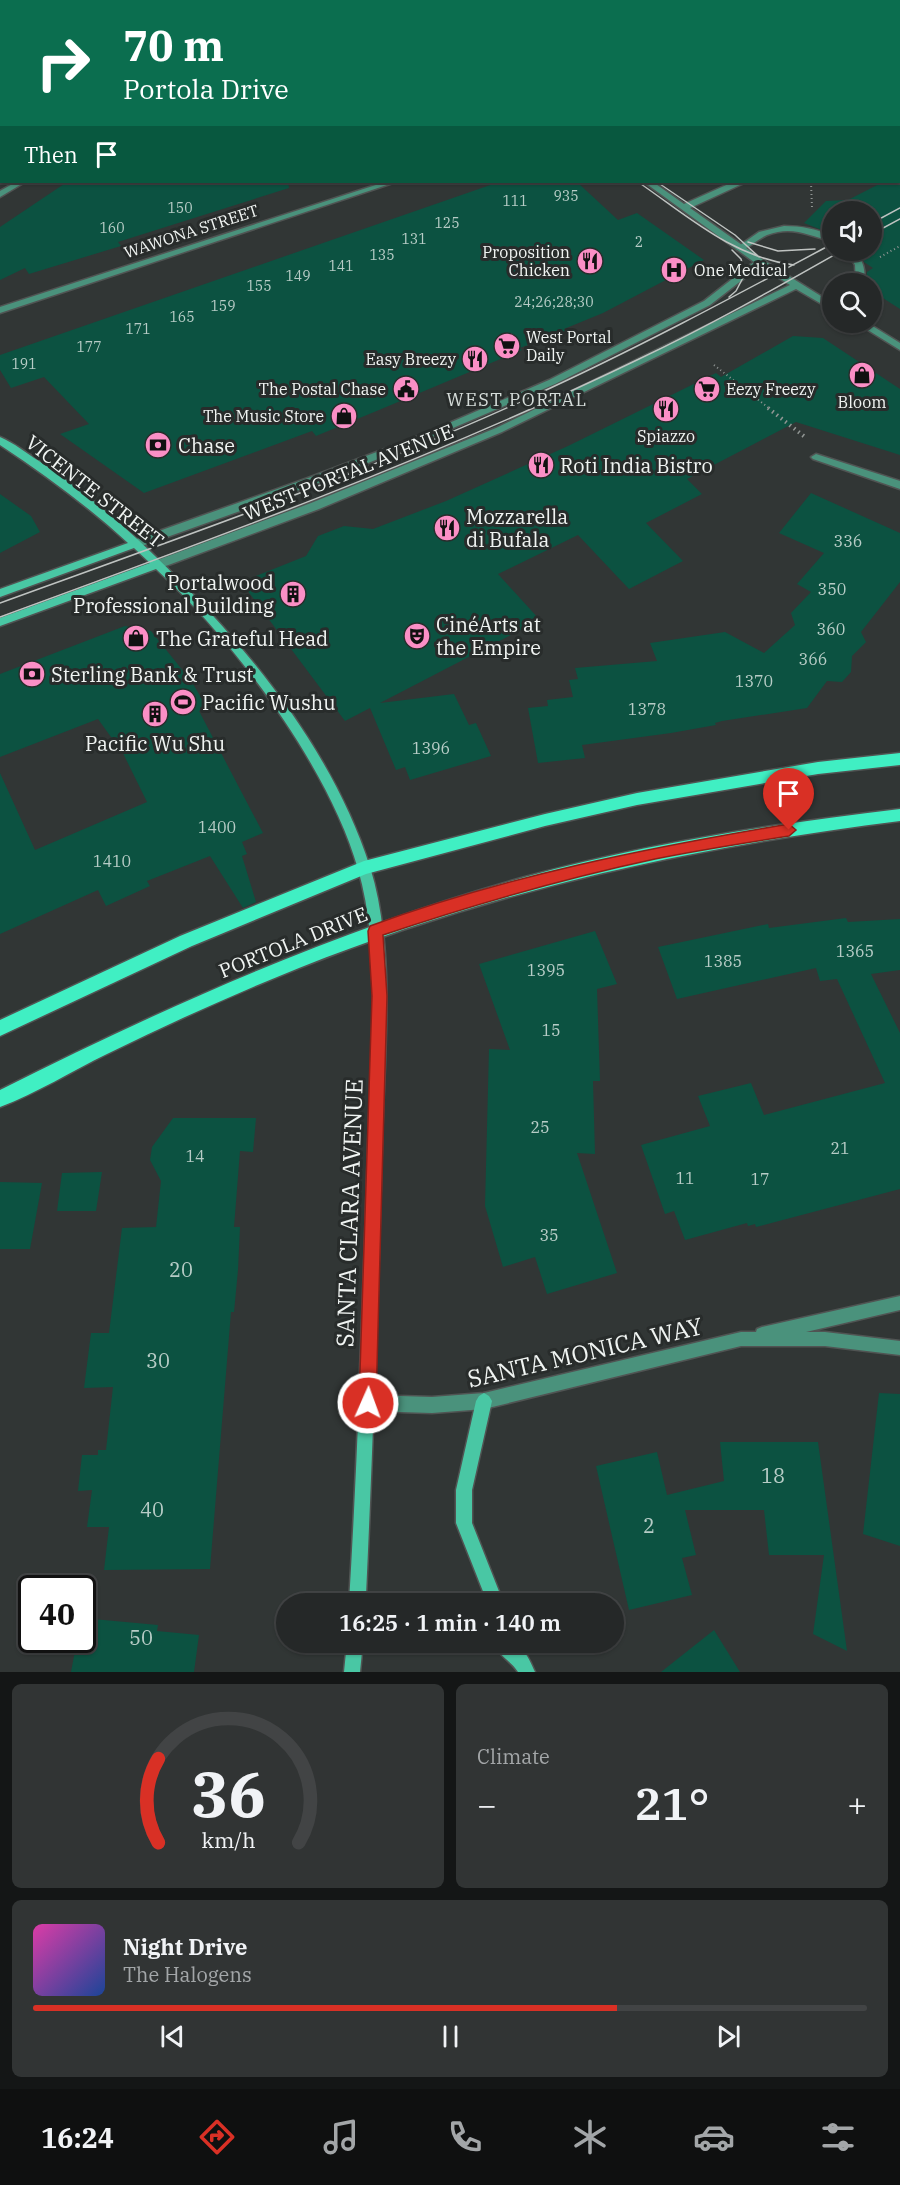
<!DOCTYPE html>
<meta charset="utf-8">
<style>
:root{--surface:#252828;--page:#313434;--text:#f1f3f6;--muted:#a3a6a8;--line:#424445;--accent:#d93025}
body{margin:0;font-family:"IBM Plex Serif",serif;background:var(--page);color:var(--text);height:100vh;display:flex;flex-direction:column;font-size:22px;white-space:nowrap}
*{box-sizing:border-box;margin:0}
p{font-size:20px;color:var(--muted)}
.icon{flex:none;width:33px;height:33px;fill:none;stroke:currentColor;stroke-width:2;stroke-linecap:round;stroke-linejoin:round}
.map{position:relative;height:1672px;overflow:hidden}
.side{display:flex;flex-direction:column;gap:12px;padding:12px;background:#141616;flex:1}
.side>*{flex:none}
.hud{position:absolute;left:0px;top:0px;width:900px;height:183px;box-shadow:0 2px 4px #0004,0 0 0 2px var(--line);background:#0b6e4f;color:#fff;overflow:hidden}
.buttons{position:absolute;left:822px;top:201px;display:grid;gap:12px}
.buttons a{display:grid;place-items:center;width:60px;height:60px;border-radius:50%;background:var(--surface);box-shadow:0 2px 4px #0004,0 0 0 2px var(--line);font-size:30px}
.speed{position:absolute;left:18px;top:1575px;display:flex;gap:12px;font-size:30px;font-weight:700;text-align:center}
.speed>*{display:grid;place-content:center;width:78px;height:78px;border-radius:50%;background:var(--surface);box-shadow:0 2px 4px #0004,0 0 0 2px var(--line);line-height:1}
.speed .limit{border:3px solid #111;border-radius:9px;background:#fff;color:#111}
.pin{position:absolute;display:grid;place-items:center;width:51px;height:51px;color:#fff;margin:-62px -26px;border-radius:50% 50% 50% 0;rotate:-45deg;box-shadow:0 0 6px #0007}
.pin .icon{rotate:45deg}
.me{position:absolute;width:66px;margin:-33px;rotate:2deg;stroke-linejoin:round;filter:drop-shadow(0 0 4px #0008)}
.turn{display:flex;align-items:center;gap:21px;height:126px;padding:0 24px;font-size:27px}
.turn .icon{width:78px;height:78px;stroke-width:2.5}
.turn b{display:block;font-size:42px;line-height:51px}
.then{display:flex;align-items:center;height:57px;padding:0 24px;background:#0003;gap:12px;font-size:22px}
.big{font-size:45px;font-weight:600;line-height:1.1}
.side .card{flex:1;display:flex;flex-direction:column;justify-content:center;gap:9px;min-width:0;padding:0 21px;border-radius:9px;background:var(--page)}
.side .dial{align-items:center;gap:0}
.dial svg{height:156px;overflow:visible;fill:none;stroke:var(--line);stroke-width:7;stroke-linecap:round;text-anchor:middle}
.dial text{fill:var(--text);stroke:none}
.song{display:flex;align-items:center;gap:18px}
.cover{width:72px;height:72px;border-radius:9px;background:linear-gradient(135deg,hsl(320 70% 55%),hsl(220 70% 35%))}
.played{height:6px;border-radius:3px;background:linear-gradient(90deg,var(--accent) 70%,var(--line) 70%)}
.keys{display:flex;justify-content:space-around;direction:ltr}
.heat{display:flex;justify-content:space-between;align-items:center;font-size:33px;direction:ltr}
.side .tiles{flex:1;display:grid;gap:12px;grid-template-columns:1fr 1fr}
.card:last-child{grid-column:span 2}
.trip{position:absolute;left:276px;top:1593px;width:348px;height:60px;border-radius:30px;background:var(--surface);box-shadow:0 2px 4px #0004,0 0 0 2px var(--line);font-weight:600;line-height:60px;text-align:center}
.tabs{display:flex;height:96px;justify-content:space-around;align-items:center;background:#0f1010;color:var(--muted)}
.tabs .icon{width:42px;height:42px}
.tabs .active{color:var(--accent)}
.tabs b{font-size:27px;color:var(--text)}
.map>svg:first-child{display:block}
.building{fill:#0c5241}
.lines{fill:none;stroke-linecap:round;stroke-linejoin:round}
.lane-casing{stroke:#505453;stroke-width:3}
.street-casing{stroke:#505453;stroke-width:3}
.secondary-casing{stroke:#505453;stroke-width:3}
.primary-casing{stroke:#505453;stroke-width:3}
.path-far1{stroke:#919694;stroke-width:2;stroke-dasharray:1 3;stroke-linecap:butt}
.path{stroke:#919694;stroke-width:4;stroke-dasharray:1.5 4;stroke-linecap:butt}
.lane{fill:#4a927c;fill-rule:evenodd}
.street{fill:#4a927c;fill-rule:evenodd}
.secondary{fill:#49c7a4;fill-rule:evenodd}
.primary{fill:#40efc3;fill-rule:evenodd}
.tram{stroke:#bfc3c1;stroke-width:1.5}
.route{fill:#d93025;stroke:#8d1f18;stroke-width:1.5}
.labels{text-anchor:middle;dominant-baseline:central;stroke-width:6;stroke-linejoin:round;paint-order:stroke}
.far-number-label{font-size:14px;fill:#b7ccc6}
.far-street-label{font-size:16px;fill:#f0f4f2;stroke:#282c2b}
.far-poi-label{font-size:16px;fill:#f0f4f2;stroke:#282c2b;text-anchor:end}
.number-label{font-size:16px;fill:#b7ccc6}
.far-neighbourhood-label{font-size:18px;letter-spacing:1.5px;fill:#d5dcd9;stroke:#282c2b}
.poi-label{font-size:20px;fill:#f0f4f2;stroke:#282c2b;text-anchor:start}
.street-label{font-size:20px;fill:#f0f4f2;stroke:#282c2b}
.near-number-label{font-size:20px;fill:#b7ccc6}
.near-street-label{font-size:24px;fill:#f0f4f2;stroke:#282c2b}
</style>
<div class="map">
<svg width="900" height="1672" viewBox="0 0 900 1672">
<rect width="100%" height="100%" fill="#313635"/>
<path class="building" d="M900,172V309L872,291V284H866L867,272L873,268L864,262L858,250H872V212H832V234L804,223L826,201L848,200L883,182H898Z
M67,182H288L289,188L118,242L121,246L29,274L25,268L0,280V227Z
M499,182H577L618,220L637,213L704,260L603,313L564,329L566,331L520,348L522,350L379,410L316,436L312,431L144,493L60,434L89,424L44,377L11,388L0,370V355Z
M793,336L823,338L900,389V455L796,422L687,479L702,494L646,523L683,561L629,589L578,535L498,574L540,620L380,703L454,694L469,725L476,723L491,756L410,780L405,767L396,770L370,708L345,721L241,582L306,556L318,536L344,526L373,529L446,501L568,446L716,373L721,377Z
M811,493L900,533V582L861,632L866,642L852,656L851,672L842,682L827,681L807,708L722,721L715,723L716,725L671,733L582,745L585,758L538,763L528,708L548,706L547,700L573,697L569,680L578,679L575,668L657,661L650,643L725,632L764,653L795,625L791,613L811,592L797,584L824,553L779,533Z
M0,494L31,516L40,532L0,553Z
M125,626L151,631L192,682L207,708L199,711L263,833L242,842L247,854L242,856L256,902L243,908L210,856L147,881L150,886L106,906L98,890L0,934V773L35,850L147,802L118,743L116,744L98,719L0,757V674Z
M846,918L848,922L900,919V970L871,974L900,1033V1189L756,1227L755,1224L748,1226L747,1223L685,1240L674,1211L665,1214L641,1145L710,1126L698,1096L751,1083L764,1115L885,1083L837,979L820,981L816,968L677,999L658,947L768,924L769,928Z
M595,931L617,984L597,989L600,1081H593L595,1154L577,1153L617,1273L547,1294L535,1257L503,1267L485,1206L489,1049L510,1050L479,964Z
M173,1118H256L253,1152L240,1151L234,1227H240L238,1270L234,1312H231L210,1569L104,1570L109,1527H87L92,1490L78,1491L82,1455H98V1450H106L113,1387L84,1388L91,1333H109L122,1228L156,1227L161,1181L150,1160L152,1147Z
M102,1172L96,1211H57L62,1173Z
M0,1182L42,1183L30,1249H0Z
M879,1393L900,1394V1546L863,1534Z
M720,1442H818L847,1651L813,1634L824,1555H769L764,1510H685L696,1555L682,1558L692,1595L629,1610L596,1466L657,1452L667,1495L724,1481Z
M82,1618L158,1625L157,1631L199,1635L194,1672H71L77,1640H82Z
M714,1630L740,1672H661Z"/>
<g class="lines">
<defs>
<path id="lane" d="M784,226C802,226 817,229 832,236V241C808,236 793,225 767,235C757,239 747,251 737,250L736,248L759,232Z
M846,250H855C863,261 866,270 864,284H856L855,265Z
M816,454L900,481V489L813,459L811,457Z"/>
<path id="street" d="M170,0L187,2H171Z
M311,0H319L310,2Z
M643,0H651L642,2Z
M898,102H900L898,107Z
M16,182H25L0,197V191Z
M385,182H396L0,313V307Z
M644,182H653L684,204L733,182H743L742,184L690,208L763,260L832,303V310L796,289L502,432L319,509L163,567L159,568L154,564L155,561L311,503L496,428L790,285L760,266L710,305L555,384L425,440L316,484L139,547H131L130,544L131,541L308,478L419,436L549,380L704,301L754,262Z
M855,322H866L900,343V350Z
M900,1296V1310L806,1332H825L900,1341V1355L825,1346H741L484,1409L432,1413L367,1411L362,1408L359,1403L362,1398L367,1395L432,1397L484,1393L741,1332H756L757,1329L762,1327Z"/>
<path id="secondary" d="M0,437C14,443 26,453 39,461C93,497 143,542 188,589C264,668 336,761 370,867C396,950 384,1056 382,1142C378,1293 373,1444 366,1595L383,1596L389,1598L391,1604L349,1603C358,1452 363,1301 368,1150C370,1060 383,956 358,869C329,767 234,641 156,569L0,626V618L150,563L134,548L0,597V589L128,543C88,506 45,475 0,445Z
M484,1393L489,1396L492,1401L472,1490V1523L504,1604H488L456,1523V1490L476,1401L479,1396Z
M347,1642H363L360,1672H344Z
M492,1642C519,1642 524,1646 535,1672H518C511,1661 497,1654 492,1642Z"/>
<path id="primary" d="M900,753V765L818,774L637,805L545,826L366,874L192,946L0,1036V1020L180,936L364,861L545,814L637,793L818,762Z
M900,809V821C688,848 498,889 299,968C234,994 170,1023 107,1054C72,1071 37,1093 0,1107V1090C169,1005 342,928 525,877C648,843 774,824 900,809Z"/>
</defs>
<use href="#lane" class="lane-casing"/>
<use href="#street" class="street-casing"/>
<use href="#secondary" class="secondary-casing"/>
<use href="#primary" class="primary-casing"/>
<path class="path-far1" d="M811,182L812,208
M843,212L862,202L874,209
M880,257L900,246
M714,365L770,409"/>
<path class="path" d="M768,408L805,437"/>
<use href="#lane" class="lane"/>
<use href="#street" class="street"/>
<use href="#secondary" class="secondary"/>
<use href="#primary" class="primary"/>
<path class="tram" d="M155,0L164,2
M195,0L204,2
M638,182C688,216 732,257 794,265
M657,182L735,235L759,257
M872,223L900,208
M872,234L900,219
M748,242L778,251L815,249
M729,297L736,291L745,274L741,259L732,250
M0,603C179,538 358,476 531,397C634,350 733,297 832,244
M0,617C216,538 432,459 639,359C709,326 776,288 843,250"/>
</g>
<path class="route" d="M789,824L796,830L789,836C744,843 699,850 655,859C562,879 472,905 383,935L387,996L376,1403L374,1409L368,1411L361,1409L359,1403L372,996L368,931L370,926C506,876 647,848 789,824Z"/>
<defs>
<symbol id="restaurant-disc" viewBox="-11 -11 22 22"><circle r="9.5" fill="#fb8fc6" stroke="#282c2b"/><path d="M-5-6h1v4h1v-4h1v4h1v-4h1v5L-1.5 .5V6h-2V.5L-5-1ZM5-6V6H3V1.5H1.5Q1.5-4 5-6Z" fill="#111"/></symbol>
<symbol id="hospital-disc" viewBox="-11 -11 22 22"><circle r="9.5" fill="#fb8fc6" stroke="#282c2b"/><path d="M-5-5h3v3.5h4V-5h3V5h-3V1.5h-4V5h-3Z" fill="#111"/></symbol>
<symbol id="supermarket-disc" viewBox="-11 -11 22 22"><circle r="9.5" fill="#fb8fc6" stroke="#282c2b"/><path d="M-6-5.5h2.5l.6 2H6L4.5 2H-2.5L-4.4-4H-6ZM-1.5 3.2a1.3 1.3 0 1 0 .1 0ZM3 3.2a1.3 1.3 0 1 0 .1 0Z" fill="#111"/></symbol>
<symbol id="shop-disc" viewBox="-11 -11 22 22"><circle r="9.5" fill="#fb8fc6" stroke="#282c2b"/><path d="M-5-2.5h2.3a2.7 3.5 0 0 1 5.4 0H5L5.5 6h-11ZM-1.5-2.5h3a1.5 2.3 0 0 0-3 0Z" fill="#111"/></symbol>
<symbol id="civic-disc" viewBox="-11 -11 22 22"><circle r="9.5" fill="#fb8fc6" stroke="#282c2b"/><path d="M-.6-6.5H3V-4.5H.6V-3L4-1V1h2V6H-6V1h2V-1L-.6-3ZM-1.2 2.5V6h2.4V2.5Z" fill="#111"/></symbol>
<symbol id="bank-disc" viewBox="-11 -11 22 22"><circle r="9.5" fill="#fb8fc6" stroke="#282c2b"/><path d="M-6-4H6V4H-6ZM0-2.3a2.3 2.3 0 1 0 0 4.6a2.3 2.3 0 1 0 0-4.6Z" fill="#111"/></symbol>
<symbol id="building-disc" viewBox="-11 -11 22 22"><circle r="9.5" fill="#fb8fc6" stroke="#282c2b"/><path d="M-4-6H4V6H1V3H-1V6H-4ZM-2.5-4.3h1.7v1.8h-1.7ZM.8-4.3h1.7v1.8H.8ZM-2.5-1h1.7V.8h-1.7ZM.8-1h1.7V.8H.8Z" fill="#111"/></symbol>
<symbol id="theatre-disc" viewBox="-11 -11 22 22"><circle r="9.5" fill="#fb8fc6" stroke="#282c2b"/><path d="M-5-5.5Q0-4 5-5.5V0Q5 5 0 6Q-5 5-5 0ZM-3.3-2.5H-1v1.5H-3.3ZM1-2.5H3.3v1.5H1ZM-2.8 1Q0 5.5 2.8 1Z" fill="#111"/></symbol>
<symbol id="stadium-disc" viewBox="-11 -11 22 22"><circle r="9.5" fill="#fb8fc6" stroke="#282c2b"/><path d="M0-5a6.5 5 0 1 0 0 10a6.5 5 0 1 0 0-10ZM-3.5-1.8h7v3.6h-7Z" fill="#111"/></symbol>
</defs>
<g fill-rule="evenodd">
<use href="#restaurant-disc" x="575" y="246" width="30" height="30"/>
<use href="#hospital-disc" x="659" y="255" width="30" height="30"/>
<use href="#supermarket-disc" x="492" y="331" width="30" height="30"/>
<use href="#restaurant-disc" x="460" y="344" width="30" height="30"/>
<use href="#shop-disc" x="847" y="360" width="30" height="30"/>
<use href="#civic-disc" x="391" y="374" width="30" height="30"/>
<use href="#supermarket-disc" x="692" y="374" width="30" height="30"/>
<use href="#restaurant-disc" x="651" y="394" width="30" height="30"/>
<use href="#shop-disc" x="329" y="401" width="30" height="30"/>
<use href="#bank-disc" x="143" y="430" width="30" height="30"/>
<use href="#restaurant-disc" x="526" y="450" width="30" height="30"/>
<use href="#restaurant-disc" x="432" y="513" width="30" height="30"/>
<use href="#building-disc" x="278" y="579" width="30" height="30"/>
<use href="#theatre-disc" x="402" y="621" width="30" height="30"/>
<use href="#shop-disc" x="121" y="623" width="30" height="30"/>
<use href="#bank-disc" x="17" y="659" width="30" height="30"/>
<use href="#stadium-disc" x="168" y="687" width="30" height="30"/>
<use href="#building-disc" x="140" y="699" width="30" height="30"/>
</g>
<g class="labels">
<g class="far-number-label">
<text x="566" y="196">935</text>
<text x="515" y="201">111</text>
<text x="180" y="208">150</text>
<text x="447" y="223">125</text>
<text x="112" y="228">160</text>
<text x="414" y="239">131</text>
<text x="639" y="242">2</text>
<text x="382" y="255">135</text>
<text x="341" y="266">141</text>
<text x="298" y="276">149</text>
<text x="259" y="286">155</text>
<text x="554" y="302">24;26;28;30</text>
<text x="223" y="306">159</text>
<text x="182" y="317">165</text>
<text x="138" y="329">171</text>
<text x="89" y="347">177</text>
<text x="24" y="364">191</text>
</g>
<g class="far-street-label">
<text transform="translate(191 231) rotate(-18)">WAWONA STREET</text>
</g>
<g class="far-poi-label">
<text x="570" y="252">Proposition<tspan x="570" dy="18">Chicken</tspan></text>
<text x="694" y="270" text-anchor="start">One Medical</text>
<text x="526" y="337" text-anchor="start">West Portal<tspan x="526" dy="18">Daily</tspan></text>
<text x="456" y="359">Easy Breezy</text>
<text x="386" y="389">The Postal Chase</text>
<text x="726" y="389" text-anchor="start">Eezy Freezy</text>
<text x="862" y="402" text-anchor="middle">Bloom</text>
<text x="324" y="416">The Music Store</text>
<text x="666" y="436" text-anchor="middle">Spiazzo</text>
</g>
<g class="number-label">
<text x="848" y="541">336</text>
<text x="832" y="589">350</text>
<text x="831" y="629">360</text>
<text x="813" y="659">366</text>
<text x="754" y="681">1370</text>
<text x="647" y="709">1378</text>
<text x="431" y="748">1396</text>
<text x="217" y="827">1400</text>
<text x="112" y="861">1410</text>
<text x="855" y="951">1365</text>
<text x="723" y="961">1385</text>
<text x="546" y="970">1395</text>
<text x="551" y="1030">15</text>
<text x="540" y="1127">25</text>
<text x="840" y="1148">21</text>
<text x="195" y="1156">14</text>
<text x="685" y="1178">11</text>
<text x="760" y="1179">17</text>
<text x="549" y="1235">35</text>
</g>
<g class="far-neighbourhood-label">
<text x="517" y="399">WEST PORTAL</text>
</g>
<g class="poi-label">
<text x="178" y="445">Chase</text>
<text x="560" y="465">Roti India Bistro</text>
<text x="466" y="516">Mozzarella<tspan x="466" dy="23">di Bufala</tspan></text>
<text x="274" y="582" text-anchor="end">Portalwood<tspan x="274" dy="23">Professional Building</tspan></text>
<text x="436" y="624">CinéArts at<tspan x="436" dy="23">the Empire</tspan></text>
<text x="156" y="638">The Grateful Head</text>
<text x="51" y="674">Sterling Bank &amp; Trust</text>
<text x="202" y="702">Pacific Wushu</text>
<text x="155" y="743" text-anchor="middle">Pacific Wu Shu</text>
</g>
<g class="street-label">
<text transform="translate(348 472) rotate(-22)">WEST PORTAL AVENUE</text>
<text transform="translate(95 491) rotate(38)">VICENTE STREET</text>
<text transform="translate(293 942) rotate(-22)">PORTOLA DRIVE</text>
</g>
<g class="near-number-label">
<text x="181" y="1269">20</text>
<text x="158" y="1360">30</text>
<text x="773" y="1475">18</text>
<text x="152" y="1509">40</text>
<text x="649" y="1525">2</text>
<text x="141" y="1637">50</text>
</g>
<g class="near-street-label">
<text transform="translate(349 1213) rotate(-88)">SANTA CLARA AVENUE</text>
<text transform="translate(585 1352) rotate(-13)">SANTA MONICA WAY</text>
</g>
</g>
</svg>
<div class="buttons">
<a><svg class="icon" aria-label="sound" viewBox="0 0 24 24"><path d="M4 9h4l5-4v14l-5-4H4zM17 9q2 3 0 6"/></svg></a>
<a><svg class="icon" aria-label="search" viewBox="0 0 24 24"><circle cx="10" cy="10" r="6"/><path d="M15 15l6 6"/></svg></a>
</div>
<div class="speed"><div class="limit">40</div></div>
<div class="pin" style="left:789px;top:830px;background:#d93025"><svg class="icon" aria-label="arrive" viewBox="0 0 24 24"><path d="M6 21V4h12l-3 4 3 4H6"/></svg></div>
<svg class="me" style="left:368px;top:1403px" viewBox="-20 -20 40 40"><circle r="17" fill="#d93025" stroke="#fff" stroke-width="3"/><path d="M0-11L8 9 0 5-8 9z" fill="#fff"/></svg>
<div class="trip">16:25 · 1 min · 140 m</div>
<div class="hud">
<div class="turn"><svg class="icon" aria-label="right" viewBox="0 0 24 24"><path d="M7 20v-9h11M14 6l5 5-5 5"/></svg><div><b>70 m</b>Portola Drive</div></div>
<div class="then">Then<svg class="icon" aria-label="arrive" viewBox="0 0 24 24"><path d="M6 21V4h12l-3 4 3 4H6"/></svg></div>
</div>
</div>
<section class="side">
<div class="tiles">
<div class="card dial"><svg viewBox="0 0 100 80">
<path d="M14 69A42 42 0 1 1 86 69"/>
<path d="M14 69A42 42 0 0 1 14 26" stroke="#d93025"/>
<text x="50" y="56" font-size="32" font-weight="700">36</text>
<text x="50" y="72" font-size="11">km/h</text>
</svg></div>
<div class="card"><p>Climate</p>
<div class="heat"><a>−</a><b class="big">21°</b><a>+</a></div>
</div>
<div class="card">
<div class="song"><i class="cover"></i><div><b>Night Drive</b><p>The Halogens</p></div></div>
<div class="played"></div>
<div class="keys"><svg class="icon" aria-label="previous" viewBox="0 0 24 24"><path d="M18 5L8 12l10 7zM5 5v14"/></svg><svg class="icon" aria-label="pause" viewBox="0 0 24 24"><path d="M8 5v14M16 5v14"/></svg><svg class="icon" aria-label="next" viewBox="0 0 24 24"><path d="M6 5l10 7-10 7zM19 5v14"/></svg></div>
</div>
</div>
</section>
<nav class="tabs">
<b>16:24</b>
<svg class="icon active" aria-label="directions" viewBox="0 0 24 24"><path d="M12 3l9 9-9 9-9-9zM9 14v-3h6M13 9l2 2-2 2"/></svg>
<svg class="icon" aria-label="music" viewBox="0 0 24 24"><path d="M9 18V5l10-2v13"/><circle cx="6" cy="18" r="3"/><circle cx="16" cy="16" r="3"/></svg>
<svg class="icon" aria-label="phone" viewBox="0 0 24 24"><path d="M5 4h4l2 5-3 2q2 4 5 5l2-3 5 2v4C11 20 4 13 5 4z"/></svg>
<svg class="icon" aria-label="climate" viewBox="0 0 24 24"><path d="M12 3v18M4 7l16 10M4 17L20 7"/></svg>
<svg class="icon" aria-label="car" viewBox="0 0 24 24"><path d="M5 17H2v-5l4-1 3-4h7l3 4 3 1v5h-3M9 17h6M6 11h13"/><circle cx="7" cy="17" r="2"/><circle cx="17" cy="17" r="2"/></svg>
<svg class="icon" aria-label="filters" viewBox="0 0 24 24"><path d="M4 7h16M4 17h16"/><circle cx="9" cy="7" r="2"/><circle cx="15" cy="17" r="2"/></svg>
</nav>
